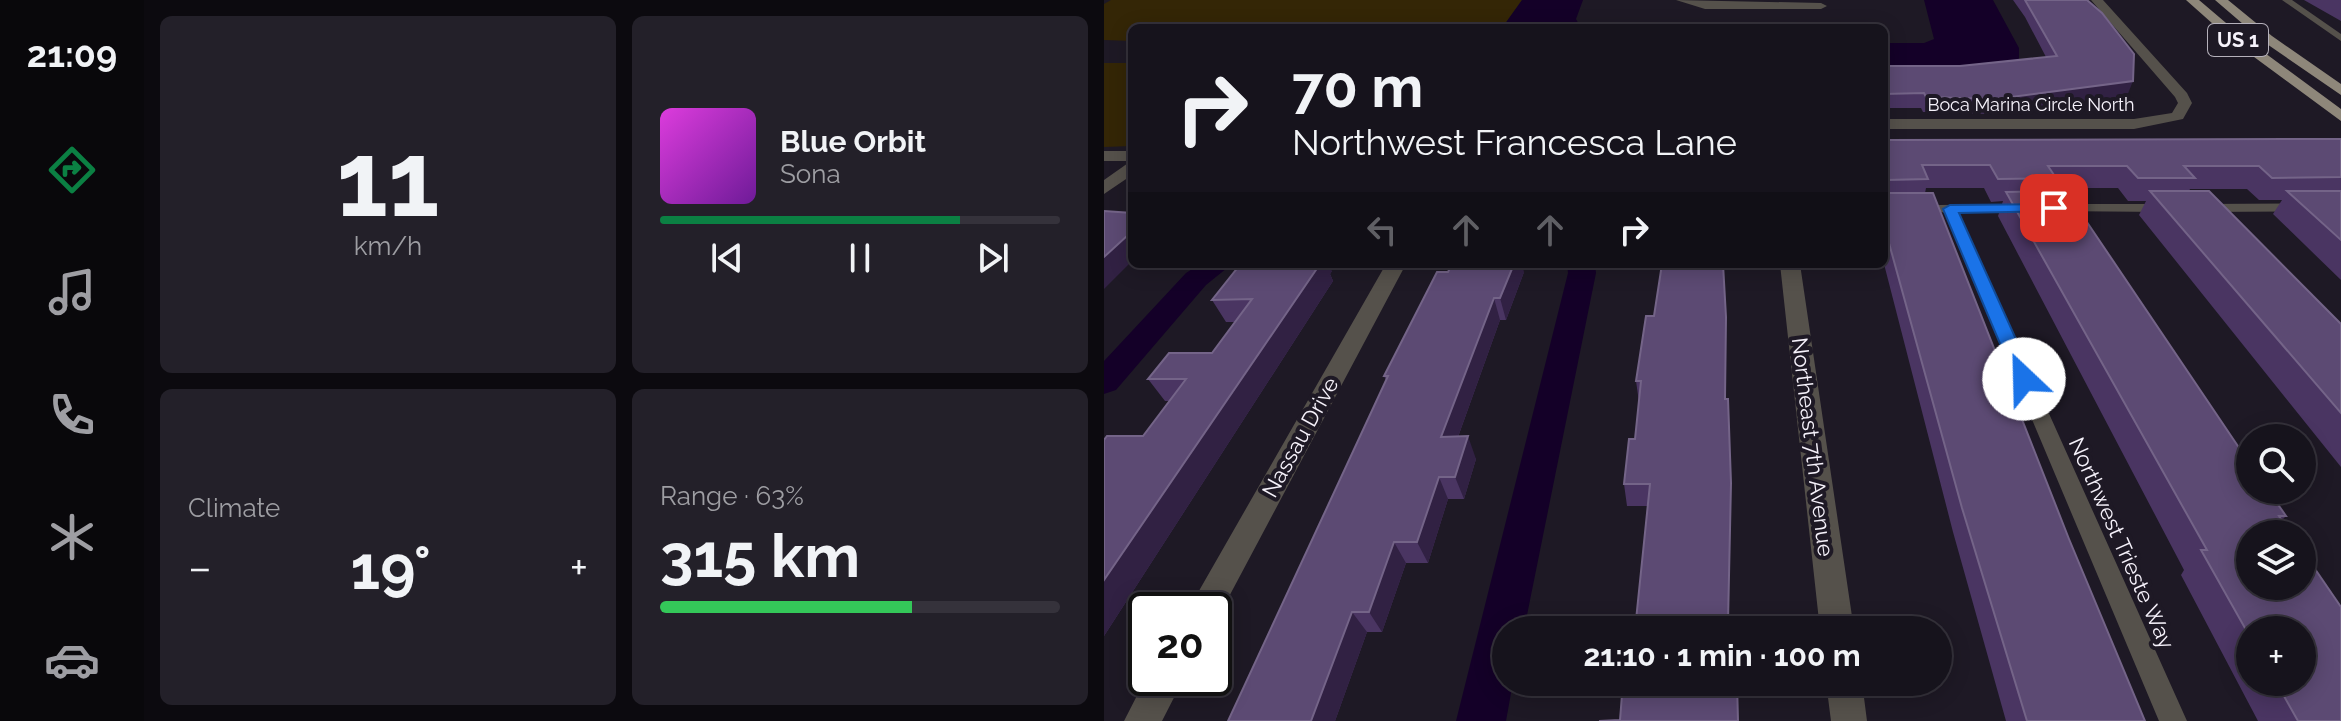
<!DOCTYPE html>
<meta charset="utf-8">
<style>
:root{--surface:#16131c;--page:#232029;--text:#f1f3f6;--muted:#9e9ea3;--line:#35323b;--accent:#0b8043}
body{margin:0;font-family:Raleway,sans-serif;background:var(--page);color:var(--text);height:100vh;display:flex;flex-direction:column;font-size:30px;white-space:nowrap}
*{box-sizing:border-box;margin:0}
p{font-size:26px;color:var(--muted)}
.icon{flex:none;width:44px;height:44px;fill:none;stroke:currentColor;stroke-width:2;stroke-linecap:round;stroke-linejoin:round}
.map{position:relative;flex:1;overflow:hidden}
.drawer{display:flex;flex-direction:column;gap:16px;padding:16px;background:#0c0a0f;width:960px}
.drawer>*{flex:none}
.hud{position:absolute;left:24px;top:24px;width:760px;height:244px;border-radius:12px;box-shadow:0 4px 20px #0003,0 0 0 2px var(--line);background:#16131c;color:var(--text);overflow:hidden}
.tools{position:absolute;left:1132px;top:424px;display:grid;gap:16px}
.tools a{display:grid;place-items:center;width:80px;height:80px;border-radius:50%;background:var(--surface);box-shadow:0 4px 20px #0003,0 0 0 2px var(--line);font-size:40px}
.speed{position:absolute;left:24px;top:592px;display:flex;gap:16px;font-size:40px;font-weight:700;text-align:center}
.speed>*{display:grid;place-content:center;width:104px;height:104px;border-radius:50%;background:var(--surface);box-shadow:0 4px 20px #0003,0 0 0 2px var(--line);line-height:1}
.speed .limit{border:4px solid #111;border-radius:12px;background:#fff;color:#111}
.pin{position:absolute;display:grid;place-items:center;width:68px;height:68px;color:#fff;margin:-34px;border-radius:16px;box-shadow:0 4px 12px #0006}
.me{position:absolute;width:88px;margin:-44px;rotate:336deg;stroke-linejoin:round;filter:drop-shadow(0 0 6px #0008)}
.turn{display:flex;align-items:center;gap:28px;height:168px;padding:0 32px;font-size:36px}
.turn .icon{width:104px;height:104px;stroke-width:2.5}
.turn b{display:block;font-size:56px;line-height:68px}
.lanes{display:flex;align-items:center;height:76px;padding:0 32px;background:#0003;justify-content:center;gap:40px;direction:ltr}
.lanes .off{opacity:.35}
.big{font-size:60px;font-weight:700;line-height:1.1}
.drawer .widget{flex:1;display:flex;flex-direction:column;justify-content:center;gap:12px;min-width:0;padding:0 28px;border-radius:12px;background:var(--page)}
.drawer .dial{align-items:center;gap:0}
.dial b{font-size:104px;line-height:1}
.song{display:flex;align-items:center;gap:24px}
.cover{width:96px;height:96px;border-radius:12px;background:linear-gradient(135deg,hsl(300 70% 55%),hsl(280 70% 35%))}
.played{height:8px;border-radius:4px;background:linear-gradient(90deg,var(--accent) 75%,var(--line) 75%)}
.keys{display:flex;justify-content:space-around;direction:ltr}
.heat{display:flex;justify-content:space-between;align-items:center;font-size:44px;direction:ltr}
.charge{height:12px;border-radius:6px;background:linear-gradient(90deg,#34c759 63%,var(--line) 0)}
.drawer .tiles{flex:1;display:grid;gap:16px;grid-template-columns:repeat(2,1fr)}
.trip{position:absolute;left:388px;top:616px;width:460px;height:80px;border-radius:40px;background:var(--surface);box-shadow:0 4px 20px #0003,0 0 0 2px var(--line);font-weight:700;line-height:80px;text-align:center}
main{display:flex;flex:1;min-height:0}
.menu{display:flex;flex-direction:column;width:144px;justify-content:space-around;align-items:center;background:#09080b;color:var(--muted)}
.menu .icon{width:56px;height:56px}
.menu .active{color:var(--accent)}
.menu b{font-size:36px;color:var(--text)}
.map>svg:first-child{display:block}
.green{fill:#342606}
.water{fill:#140028}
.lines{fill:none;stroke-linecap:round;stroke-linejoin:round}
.canal{fill:#140028;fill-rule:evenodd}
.lane{fill:#55514b;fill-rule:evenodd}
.street{fill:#55514b;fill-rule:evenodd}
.primary{fill:#8e877a;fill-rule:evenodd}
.wall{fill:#4a3562;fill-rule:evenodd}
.shaded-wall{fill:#312143}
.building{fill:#5c4a73;stroke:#746488;stroke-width:2}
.route{fill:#1a73e8;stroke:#114b97;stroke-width:2}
.labels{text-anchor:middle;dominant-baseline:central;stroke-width:8;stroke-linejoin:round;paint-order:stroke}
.far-street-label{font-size:18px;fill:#f6f2fb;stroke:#1e1925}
.shield{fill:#1e1925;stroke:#b5b1bb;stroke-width:2}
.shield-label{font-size:20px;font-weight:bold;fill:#f6f2fb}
.street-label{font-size:22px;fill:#f6f2fb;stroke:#1e1925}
</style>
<main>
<nav class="menu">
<b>21:09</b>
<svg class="icon active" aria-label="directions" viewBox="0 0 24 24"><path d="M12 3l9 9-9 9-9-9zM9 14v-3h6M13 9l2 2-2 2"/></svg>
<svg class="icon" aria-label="music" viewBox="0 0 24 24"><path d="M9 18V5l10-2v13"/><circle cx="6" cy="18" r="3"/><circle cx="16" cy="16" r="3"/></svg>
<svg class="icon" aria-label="phone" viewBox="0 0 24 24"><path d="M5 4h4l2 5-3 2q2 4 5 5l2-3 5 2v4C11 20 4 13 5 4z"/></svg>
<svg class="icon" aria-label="climate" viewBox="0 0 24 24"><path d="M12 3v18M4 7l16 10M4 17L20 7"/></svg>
<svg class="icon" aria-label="car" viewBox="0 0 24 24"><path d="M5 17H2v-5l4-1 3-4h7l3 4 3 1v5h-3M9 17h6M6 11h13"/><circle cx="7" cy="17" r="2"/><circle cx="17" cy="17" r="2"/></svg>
</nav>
<section class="drawer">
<div class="tiles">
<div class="widget dial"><b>11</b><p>km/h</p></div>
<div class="widget">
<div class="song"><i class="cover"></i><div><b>Blue Orbit</b><p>Sona</p></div></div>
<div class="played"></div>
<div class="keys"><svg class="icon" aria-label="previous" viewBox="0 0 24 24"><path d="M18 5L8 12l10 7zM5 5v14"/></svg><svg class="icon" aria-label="pause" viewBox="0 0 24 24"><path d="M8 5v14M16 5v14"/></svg><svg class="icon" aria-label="next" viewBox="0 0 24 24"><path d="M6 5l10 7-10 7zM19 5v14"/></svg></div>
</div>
<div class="widget"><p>Climate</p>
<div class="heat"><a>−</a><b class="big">19°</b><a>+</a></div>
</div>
<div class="widget"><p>Range · 63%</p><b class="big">315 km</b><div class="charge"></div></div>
</div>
</section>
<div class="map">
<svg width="1237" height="721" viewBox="0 0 1237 721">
<rect width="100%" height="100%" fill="#1e1925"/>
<path class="green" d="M7,0H418L398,28H28V41L0,40V4Z
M0,63H28V146L0,147Z"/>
<path class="water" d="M418,0H479L472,19L477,28H398Z
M820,0H889L915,48V59L898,70L780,74V43H820L830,39Z"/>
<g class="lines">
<path class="canal" d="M96,264H128L102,285L12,390L0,394V361L82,273Z
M463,264H491L492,273L420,630H402V682H409L402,721H352L464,273Z"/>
<path class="lane" d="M1178,0H1188L1237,34V41Z
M1237,203V211L1099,212L1092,208L1099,204Z
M921,204L926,205V211L855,213L1083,721H1055L841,213L828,209L835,205Z
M951,204H1061L1068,208L1061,212L946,211V205Z"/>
<path class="street" d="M572,0L717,3L723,6L717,9H601Z
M987,0H999L1083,93L1088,103L1079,119L1030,129H780V119H1030L1068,113L1074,103L1071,97Z
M0,151H28V175L0,194V180L27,161H0Z
M282,264H302L112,621L110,610H84Z
M676,264H696L750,630H716Z
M42,678H80L58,721H20Z
M722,682H758L763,721H727Z"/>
<path class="primary" d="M1082,0H1095L1135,34L1237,109V121L1127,40Z
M1111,0H1124L1168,36L1237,84V95L1160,42Z"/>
</g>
<path class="wall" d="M909,0H983L1023,96L888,114L819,112L817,108H780V66H856L942,57L921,17Z
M1200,0H1237V21Z
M1237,139V280L1169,214L1178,200H1155L1143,189H1086L1085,191L1237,324V467L1035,215L1042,201H1024L1014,188H949L948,192L1182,516L1178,520L1237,721H1154L1077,575L1080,570L894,216L899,201L887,202L880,188H822L821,193L1041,721H902L849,532L780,264V140ZM1146,630L1198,682H1146Z
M228,271L226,274L229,281L0,636V440L39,436L65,401H61L44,379L108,353L131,322H122L108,300Z
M420,272L402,320H396L354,437L372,459L360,499H344L324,563H302L278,632H263L231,721H124L282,380L280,376Z
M550,316L621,399L627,483L624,630H531L544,506H523L520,484L531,439L535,402L532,381Z"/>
<path class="shaded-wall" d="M1029,81L1023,96L888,114L892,99Z
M24,235L28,241V261L0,289V257Z
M214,264H224L228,271L226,274L229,281L0,636V580Z
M410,264H418L420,272L402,320L396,298Z
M390,298L396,320L346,459L337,437Z
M364,436L372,459L360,499L351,477Z
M335,477L344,499L324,563L313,542Z
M290,542L302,563L278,632L265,612Z
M248,612L263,632L231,721H207Z"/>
<path class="building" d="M921,0H983L998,13L1030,54L1029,81L892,99L822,97L820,93L780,94V66H856L953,56Z
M1237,139V177L1168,178L1155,166H1080L1091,178H1034L1023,166H944L952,178L894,179L886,165H818L824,179L782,180L781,190L784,193H829L965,539L1041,721H923L858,508L780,225V140Z
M962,191L1146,464V490H1164L1182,516H1175L1187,534H1146V586H1198V550L1237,607V721H1194L1172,682H1198V630H1146V637L1097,550H1103L902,192Z
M1046,191H1105L1237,324V413Z
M1183,191H1237V240Z
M0,211L28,213V235H24L0,257Z
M160,264H216L0,580V440L3,436H39L82,379H44L65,353H108L148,299L108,300L135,266H159Z
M348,264H410L396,298H390L337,437L364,436L351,477H335L313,542H290L265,612H248L207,721H124L284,376H280L333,272H344Z
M558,264H619L622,317L621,399H624L627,483L624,622H615V630H531L546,484H520L525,439H531L537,381H532L542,316H550Z
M519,682H633L634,721H495L516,720Z"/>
<path class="route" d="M950,204L955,205V211L855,213L930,379L920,386L911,379L839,209L846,205Z"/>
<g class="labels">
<g class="far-street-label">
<text x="927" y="104">Boca Marina Circle North</text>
</g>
<rect class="shield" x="1104" y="24" width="60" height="32" rx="6"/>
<g class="shield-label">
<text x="1134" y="40">US 1</text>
</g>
<g class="street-label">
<text transform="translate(196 437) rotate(-61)">Nassau Drive</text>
<text transform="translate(709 447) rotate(83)">Northeast 7th Avenue</text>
<text transform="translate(1018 543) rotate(66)">Northwest Trieste Way</text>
</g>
</g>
</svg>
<div class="tools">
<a><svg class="icon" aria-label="search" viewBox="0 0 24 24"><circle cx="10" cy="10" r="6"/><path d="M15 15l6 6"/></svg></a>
<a><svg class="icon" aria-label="layers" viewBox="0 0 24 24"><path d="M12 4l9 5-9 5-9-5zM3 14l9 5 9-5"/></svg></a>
<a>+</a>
</div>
<div class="speed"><div class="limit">20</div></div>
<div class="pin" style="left:950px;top:208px;background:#d93025"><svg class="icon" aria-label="arrive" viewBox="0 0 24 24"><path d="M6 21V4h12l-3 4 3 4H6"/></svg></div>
<svg class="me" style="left:920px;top:379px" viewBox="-20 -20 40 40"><circle r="19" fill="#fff"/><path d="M0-13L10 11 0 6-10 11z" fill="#1a73e8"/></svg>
<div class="trip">21:10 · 1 min · 100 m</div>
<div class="hud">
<div class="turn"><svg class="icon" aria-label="right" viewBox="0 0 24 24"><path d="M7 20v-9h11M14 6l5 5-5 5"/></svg><div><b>70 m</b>Northwest Francesca Lane</div></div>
<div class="lanes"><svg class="icon off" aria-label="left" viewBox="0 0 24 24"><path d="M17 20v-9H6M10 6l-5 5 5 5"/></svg><svg class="icon off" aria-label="ahead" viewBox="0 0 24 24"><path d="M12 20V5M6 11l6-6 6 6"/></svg><svg class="icon off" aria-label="ahead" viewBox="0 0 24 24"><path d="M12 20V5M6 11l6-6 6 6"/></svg><svg class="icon" aria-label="right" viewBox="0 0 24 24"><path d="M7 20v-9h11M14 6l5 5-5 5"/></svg></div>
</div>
</div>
</main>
